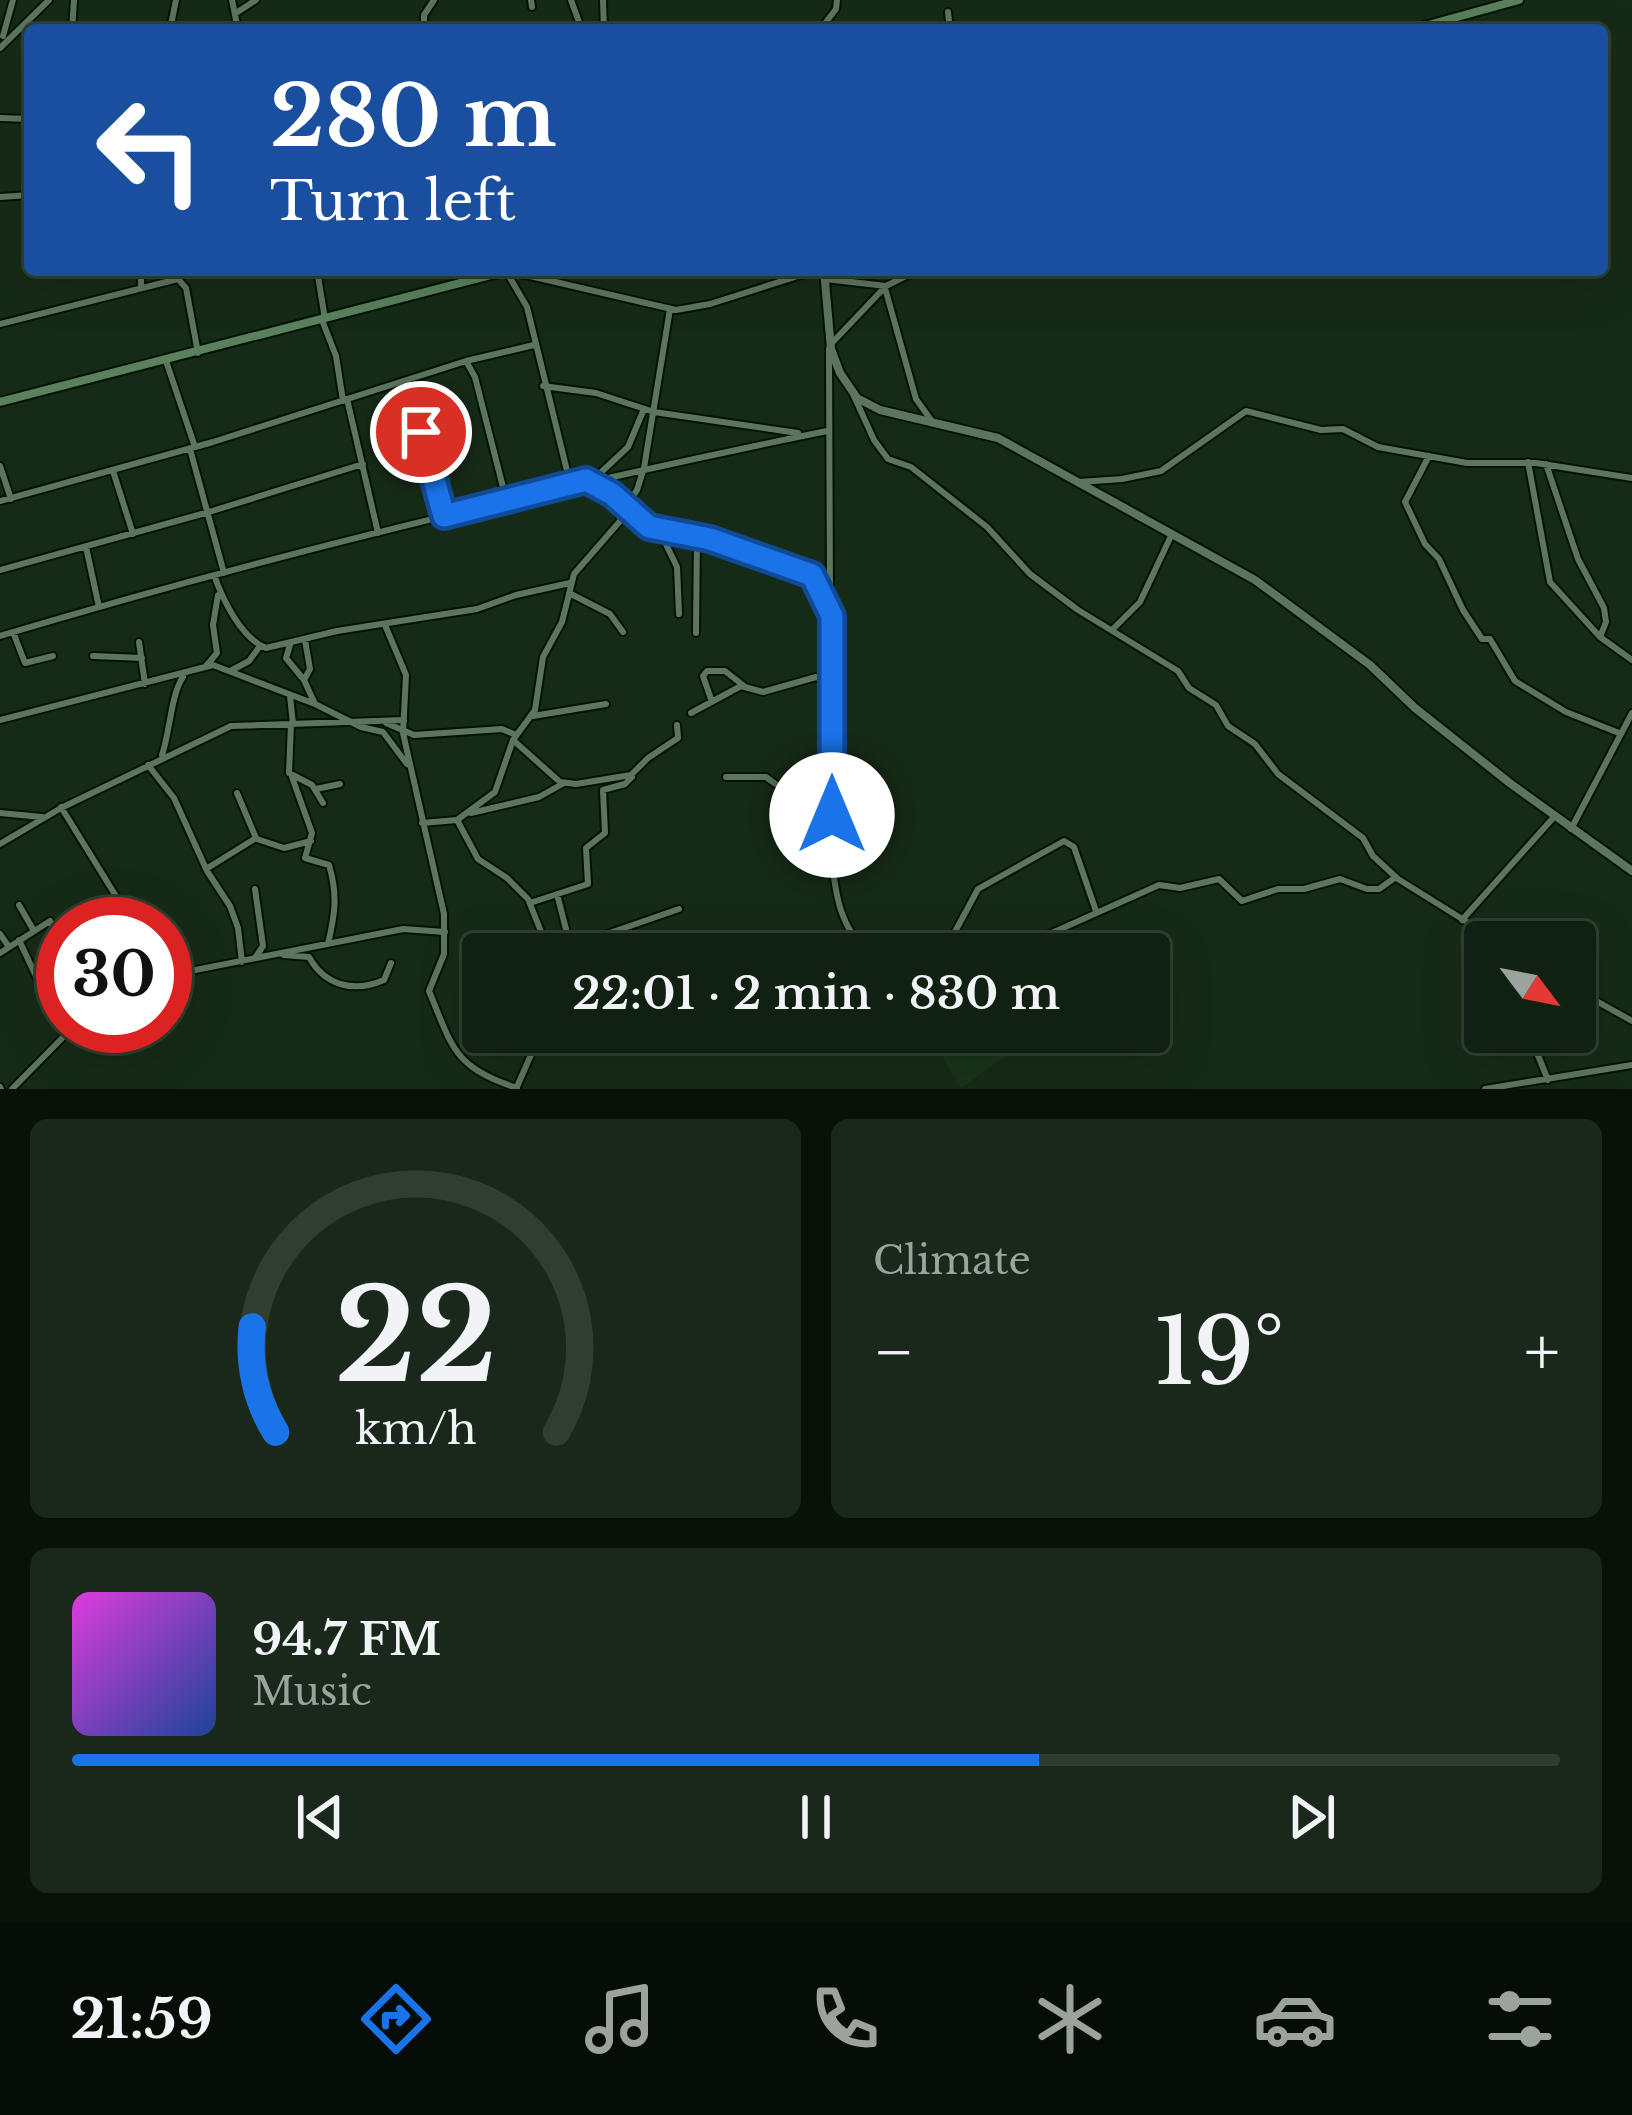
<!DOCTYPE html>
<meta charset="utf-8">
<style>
:root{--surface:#102011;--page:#19281a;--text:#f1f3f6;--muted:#9ca39f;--line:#303e31;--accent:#1a73e8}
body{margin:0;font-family:"Libre Baskerville",serif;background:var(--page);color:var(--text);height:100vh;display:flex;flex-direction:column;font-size:45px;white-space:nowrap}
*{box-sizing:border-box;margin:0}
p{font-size:39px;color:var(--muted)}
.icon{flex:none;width:66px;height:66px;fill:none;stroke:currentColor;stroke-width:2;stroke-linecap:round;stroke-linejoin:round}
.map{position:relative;height:1089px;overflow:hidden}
.details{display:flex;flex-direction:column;gap:30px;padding:30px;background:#091209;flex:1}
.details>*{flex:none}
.banner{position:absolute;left:24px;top:24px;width:1584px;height:252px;border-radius:12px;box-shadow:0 12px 48px #0002,0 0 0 3px var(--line);background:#1a4fa0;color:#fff;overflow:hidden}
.needle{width:78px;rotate:122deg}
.fabs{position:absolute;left:1464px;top:921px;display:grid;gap:24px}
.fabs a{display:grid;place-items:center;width:132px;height:132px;border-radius:12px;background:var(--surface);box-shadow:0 12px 48px #0002,0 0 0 3px var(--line);font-size:60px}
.speed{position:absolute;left:36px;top:897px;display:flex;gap:24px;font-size:60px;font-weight:700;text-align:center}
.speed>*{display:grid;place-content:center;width:156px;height:156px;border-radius:50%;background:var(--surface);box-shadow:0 12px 48px #0002,0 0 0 3px var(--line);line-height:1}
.speed .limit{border:18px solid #d22;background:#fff;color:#111}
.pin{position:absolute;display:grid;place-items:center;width:102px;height:102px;color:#fff;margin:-51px;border:6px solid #fff;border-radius:50%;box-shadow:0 3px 12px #0007}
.me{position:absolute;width:132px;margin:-66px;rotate:0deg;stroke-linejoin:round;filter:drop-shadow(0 0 9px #0008)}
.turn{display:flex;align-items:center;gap:42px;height:252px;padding:0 48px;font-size:54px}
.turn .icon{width:156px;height:156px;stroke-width:2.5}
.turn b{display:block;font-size:84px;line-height:102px}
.big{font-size:90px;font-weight:600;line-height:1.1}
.details .widget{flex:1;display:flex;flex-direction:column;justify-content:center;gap:18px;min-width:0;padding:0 42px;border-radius:18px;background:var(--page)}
.details .dial{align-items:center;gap:0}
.dial svg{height:312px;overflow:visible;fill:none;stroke:var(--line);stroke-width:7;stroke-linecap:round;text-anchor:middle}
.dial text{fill:var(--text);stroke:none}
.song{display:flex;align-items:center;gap:36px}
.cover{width:144px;height:144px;border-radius:18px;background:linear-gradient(135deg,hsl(300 70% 55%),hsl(220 70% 35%))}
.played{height:12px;border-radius:6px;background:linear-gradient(90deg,var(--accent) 65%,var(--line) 65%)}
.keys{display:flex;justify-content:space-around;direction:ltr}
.heat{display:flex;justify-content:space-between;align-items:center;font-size:66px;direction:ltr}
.details .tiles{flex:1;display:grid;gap:30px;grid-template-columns:1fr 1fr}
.widget:last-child{grid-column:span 2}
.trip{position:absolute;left:462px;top:933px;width:708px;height:120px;border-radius:12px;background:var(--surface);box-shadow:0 12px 48px #0002,0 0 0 3px var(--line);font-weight:600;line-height:120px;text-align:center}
.dock{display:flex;height:192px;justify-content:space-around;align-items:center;background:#060d07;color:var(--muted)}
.dock .icon{width:84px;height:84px}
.dock .selected{color:var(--accent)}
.dock b{font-size:54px;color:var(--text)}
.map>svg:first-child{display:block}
.built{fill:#19341b}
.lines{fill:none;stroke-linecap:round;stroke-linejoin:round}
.minor-casing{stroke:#011303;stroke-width:10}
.tertiary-casing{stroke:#011303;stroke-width:12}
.secondary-casing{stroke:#011303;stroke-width:12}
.minor{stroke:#5d755e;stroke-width:6}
.tertiary{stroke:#5d755e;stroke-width:8}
.secondary{stroke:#5a805c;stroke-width:8}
.route-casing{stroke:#114b97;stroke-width:30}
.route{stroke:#1a73e8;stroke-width:21}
</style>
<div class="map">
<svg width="1632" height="1089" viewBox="0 0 1632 1089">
<rect width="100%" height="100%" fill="#162b17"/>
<path class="built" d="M928,1032H1003L1013,1051L961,1088Z"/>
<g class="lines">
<defs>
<path id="minor" d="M232,0L238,30
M531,0L532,7
M571,0L579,22
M603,0L604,30
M948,12L950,30
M236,13L256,0
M72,30L74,0
M170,30L176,0
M424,30V15L434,0
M820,30L836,9L837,0
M3,36L13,0
M0,48L49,0
M0,118L30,119
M0,197L30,195
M141,270V287
M317,270L325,319
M506,271L527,307L570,483
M508,271L676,310L710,304L817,270
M825,279L886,286
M885,288L916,399L931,420
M322,320L336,356L343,401
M0,324L178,279L186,288L198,353
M830,345L886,286L918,270
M829,349L831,853C835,892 839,928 870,954
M166,361L195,447
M466,361L475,377L506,499
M407,380L444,515
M543,386L596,393L654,412L798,433
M854,396L874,440L888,459L911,467L987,527L1030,574L1078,610L1178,671L1189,688L1216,705L1228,726L1255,744L1278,774L1363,838L1373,856L1398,879L1499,942
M347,399L378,533
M190,449L224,573
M1429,456L1405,502L1425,544L1439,559L1463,610L1482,639H1490L1515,681L1566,712L1619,733
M1528,462L1550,582L1600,637L1632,660
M1546,464L1578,559L1604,608L1606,622L1600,637
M0,466L11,499
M113,471L133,534
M595,478L628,447L644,409
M586,480L612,494L649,527L710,539L809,573L819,584L830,613
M1079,482L1122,479L1161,471L1246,411L1321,430L1343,429L1378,447L1467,463H1536L1632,478
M0,501L213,442L466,361L534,345
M625,508L637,490L644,468L670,309
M660,532L677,567L679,614
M86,547L99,607
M0,570L209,512L363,464
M214,575C223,600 241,638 266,648L337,631L477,609L516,595L570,583
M569,593L610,614L623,632
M385,625L406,675L403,733L444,914V954L429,991C453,1049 454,1067 517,1088
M1112,630L1140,602L1171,536
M13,632L25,663L53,656
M696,633L697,537
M0,636C272,554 549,488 827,431
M139,642L145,684
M290,645L286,658L304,680L315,704L361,727L383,732L407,764
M93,656L142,658
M206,666L217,653L213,625L218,595
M232,670L249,661L260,646
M304,680L310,669L305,640
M290,696L293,724
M712,702L703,676L707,671H725L744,686
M691,713L741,686L763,692L816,677L832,683
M533,716L606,704
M0,720L213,665L315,704
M386,723L414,735L502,729L516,735
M291,724L289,773L312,785L323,803
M513,740L560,782L576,784L631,775L648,758L678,738L677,725
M162,755C170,732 171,694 183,677
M148,765L174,798L207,871L230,906L238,928L242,962
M292,777L312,833L305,858L329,865C338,895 335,914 328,944
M726,777H766L806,806L832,816
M316,789L340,784
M61,807L119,901L124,924
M0,813L42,817
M471,813L539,797L564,783
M457,820L478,859L507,878L528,899L550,954
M422,823L457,820L495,792L513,740L535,710L543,657L562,622L574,574L621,520L612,494
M1571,829L1632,713
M257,839L284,848L311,841
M0,844L61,808L231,726L404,720
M206,869L256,838L237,793
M255,889L263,946L255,958
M557,894L569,941L600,935L604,954
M530,903L588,884L586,848L605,833L603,790L625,784L632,777
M19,905L34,931
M1462,920L1554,817
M1479,930L1485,964
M0,934L9,947
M601,936L679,909
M19,940L64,1036
M0,953L50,921L61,936
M943,954L978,889L1064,841L1074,847L1096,911
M1005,954L1159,885L1180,888L1219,879L1242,901L1278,889H1304L1340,879L1367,889H1379L1396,877
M284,955L309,957C325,986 354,993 384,980L391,963
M165,976L403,929L445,932
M1575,989L1632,1021
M1521,1032L1535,1048L1548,1080
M0,1087L1,1089
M12,1089L74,1026
M516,1089L541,1032
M1485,1089L1632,1065"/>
<path id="tertiary" d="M824,270L831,349L840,373L857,398L880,410L998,438L1255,580L1370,665L1415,708L1511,784L1632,871"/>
<path id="secondary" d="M1410,30L1519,0
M0,402L510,270"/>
</defs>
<use href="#minor" class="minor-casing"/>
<use href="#tertiary" class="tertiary-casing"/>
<use href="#secondary" class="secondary-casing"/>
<use href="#minor" class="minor"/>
<use href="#tertiary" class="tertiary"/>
<use href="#secondary" class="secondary"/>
</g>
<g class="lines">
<defs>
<path id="route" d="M421,432L444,516L586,480L612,494L649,527L710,539L812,575L832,616V815"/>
</defs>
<use href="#route" class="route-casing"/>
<use href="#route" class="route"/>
</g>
</svg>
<div class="fabs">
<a><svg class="needle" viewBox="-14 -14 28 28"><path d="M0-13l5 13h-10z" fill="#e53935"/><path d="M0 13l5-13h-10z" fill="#9ca39f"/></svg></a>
</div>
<div class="speed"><div class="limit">30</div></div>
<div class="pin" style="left:421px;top:432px;background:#d93025"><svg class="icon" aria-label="arrive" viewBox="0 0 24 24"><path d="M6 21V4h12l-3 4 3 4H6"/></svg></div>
<svg class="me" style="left:832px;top:815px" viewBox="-20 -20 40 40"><circle r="19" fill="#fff"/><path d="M0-13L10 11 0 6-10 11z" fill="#1a73e8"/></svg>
<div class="trip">22:01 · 2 min · 830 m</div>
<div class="banner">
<div class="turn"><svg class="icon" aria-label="left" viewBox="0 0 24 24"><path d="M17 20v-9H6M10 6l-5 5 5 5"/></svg><div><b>280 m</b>Turn left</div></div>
</div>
</div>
<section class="details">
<div class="tiles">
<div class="widget dial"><svg viewBox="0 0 100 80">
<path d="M14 69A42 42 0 1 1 86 69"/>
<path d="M14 69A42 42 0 0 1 8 42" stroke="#1a73e8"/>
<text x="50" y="56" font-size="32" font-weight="700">22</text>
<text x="50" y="72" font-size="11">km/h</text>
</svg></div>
<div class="widget"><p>Climate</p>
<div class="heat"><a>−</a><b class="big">19°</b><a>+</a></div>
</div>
<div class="widget">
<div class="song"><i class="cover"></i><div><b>94.7 FM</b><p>Music</p></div></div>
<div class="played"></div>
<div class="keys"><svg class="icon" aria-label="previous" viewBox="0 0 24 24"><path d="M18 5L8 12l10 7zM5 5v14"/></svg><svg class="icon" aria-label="pause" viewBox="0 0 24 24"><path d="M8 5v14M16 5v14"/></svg><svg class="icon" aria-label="next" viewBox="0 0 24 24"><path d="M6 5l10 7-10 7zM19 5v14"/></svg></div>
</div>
</div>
</section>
<nav class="dock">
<b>21:59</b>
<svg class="icon selected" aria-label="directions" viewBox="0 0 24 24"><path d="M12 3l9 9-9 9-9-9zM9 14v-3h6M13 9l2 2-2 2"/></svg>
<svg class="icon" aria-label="music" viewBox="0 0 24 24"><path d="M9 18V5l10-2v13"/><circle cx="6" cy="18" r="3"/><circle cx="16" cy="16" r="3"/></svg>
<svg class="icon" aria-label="phone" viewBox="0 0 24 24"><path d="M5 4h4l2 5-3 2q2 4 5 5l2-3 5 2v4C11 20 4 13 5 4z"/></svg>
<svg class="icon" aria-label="climate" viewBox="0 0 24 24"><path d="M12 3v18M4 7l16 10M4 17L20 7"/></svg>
<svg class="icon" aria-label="car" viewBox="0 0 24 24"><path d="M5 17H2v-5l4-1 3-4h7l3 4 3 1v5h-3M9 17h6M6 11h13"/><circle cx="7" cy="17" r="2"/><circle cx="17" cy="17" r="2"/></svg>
<svg class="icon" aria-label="filters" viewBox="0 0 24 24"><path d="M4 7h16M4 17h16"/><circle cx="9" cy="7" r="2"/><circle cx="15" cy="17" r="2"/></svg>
</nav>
